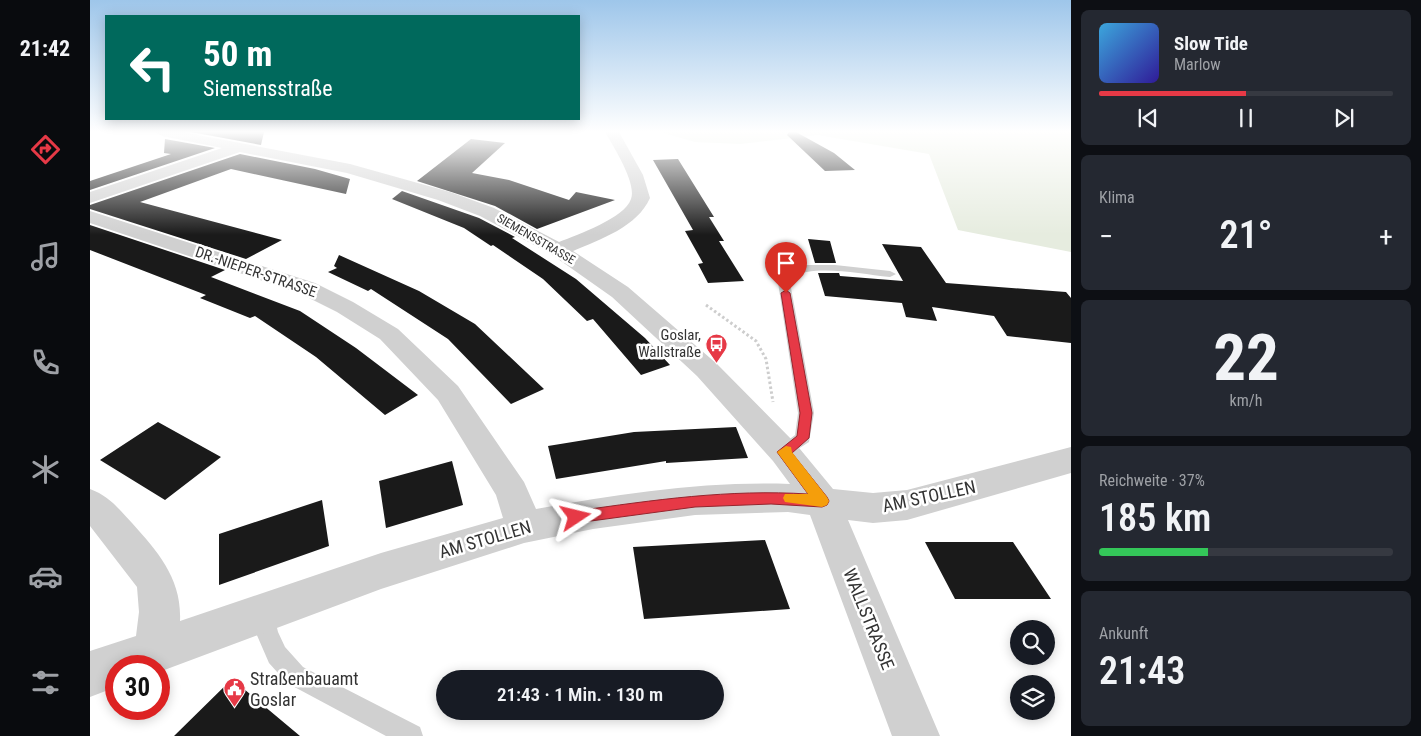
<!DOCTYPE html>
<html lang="de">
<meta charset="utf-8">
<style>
:root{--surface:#171b24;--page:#242831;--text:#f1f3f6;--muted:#9ea1a6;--line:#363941;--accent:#e63946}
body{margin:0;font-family:"Roboto Condensed",sans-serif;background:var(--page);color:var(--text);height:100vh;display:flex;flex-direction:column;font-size:19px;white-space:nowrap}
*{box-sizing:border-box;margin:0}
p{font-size:16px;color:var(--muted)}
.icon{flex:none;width:28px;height:28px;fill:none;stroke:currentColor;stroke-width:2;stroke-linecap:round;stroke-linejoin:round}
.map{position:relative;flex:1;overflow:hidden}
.side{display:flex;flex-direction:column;gap:10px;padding:10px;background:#0d0f14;width:350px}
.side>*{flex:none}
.guide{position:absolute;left:15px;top:15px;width:475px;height:105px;border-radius:0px;box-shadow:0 2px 12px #0003;background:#00695c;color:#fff;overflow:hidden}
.buttons{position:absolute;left:920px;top:620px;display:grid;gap:10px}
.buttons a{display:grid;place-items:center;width:45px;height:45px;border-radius:50%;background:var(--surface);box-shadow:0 2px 12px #0003;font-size:25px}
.speed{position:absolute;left:15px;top:655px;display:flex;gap:10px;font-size:25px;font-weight:700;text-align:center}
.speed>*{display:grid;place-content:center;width:65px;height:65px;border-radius:50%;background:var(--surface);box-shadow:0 2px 12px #0003;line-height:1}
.speed .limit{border:8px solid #d22;background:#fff;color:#111}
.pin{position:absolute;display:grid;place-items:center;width:42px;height:42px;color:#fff;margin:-51px -21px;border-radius:50% 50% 50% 0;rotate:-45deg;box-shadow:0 0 5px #0007}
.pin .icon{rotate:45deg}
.me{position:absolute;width:55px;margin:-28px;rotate:80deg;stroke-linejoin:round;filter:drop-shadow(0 0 4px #0008)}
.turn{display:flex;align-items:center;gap:18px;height:105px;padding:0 15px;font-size:22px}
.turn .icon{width:65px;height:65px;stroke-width:2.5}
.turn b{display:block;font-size:35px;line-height:42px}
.big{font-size:38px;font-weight:600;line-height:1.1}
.side .widget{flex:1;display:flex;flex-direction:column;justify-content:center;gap:8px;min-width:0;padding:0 18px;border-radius:8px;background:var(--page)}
.side .dial{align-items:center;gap:0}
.dial b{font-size:65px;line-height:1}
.song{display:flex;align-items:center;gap:15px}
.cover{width:60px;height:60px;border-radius:8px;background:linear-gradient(135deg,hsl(200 70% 55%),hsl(250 70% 35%))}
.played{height:5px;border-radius:2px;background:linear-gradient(90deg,var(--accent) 50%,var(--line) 50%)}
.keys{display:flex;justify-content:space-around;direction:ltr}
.heat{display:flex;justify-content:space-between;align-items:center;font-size:28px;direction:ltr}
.charge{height:8px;border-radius:4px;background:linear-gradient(90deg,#34c759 37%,var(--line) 0)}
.trip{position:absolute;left:346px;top:670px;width:288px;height:50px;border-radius:25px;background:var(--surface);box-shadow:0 2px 12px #0003;font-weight:600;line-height:50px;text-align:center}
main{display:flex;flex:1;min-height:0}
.dock{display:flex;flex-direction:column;width:90px;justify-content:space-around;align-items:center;background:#090b0e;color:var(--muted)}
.dock .icon{width:35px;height:35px}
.dock .on{color:var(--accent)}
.dock b{font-size:22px;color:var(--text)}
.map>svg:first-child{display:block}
.green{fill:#e6ecdf}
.building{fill:#1a1a1a}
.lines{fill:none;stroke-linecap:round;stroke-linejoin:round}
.path{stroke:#cdcdcd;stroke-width:3;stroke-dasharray:2.5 2.5;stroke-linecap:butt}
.lane{fill:#d0d0d0;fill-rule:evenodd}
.street{fill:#d0d0d0;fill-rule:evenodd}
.route{fill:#e63946;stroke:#96252e}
.slow{fill:#f59e0b}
.labels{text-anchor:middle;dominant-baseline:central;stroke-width:5;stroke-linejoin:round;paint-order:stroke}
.far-street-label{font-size:12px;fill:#333;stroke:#fff}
.street-label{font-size:15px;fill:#333;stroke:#fff}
.poi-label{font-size:15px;fill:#333;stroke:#fff;text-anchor:end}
.near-street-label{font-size:18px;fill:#333;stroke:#fff}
.near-poi-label{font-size:18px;fill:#333;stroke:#fff;text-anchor:start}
</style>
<main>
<nav class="dock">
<b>21:42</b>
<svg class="icon on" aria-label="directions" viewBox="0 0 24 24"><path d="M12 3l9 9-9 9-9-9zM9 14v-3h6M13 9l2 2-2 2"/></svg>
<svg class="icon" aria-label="music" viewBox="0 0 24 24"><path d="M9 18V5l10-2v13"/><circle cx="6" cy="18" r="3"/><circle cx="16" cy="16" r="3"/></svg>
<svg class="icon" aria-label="phone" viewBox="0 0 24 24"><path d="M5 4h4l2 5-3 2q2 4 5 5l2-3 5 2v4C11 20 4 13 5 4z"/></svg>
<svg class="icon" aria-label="climate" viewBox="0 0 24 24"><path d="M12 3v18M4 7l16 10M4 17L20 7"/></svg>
<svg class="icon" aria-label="car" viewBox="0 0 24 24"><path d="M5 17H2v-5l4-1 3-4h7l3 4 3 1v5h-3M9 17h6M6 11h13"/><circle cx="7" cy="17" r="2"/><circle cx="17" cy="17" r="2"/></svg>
<svg class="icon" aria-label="filters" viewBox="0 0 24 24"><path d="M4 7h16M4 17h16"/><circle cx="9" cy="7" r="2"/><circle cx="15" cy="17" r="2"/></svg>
</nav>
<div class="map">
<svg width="981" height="736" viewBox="0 0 981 736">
<rect width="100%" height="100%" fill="#fff"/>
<path class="green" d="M570,132H981V252L868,230L839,154L728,135L650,144L605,142Z"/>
<path class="building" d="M101,132H174L171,145Z
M699,132H706L744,153L765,170L735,171L697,135Z
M75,139L125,148L0,190V181L81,154L74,153Z
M381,139L415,143L382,173L419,180L479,200L486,192L525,200L447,229L405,206L327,181Z
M150,154L225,169L260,179L256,194L141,169L50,202L192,240L156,259L0,209V205Z
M588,159L624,217H619L634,241H629L654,281L618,283L608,264L613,263L595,231L603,230L563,160Z
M312,191L389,218L425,237L422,238L486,279L555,338L580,365L551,375L503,319L497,321L453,279L403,245L401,246L374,228L302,199Z
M0,225L135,270L121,277L210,311L266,348L328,395L295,415L226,357L165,316L160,318L110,298L116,295L0,250Z
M718,239L740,241L746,263H725Z
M792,244L831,247L856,283L976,292L981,298V343L917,336L904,316L842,307L847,321L816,317L812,303L735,296L728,273H749L750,276L813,281Z
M249,255L329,291L385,324L454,389L421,404L358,339L281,289L278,291L238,272L247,268L244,266Z
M68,422L131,457L75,500L10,460Z
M646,427L658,458L576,463V461L466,479L458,446L544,432Z
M362,461L373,505L296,528L289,481Z
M232,500L239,546L129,585V534Z
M675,540L700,609L554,619L543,547Z
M835,542H923L961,599H865Z
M142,679L210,736H84Z"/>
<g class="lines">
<path class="path" d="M616,305L666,341L676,359L683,402"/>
<path class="lane" d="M716,265H745L800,271L806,274L800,277C768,274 729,264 699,277L724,413L719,442L694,458L688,456L686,452L688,448L705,435L708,413L687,276L700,269Z
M175,604L182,607L188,632L195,647L213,667L330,727L333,736H296L197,683L179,663L166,633L165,614L168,607Z"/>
<path class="street" d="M65,132H92L260,164L360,192L404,208L469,242C487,235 535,218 541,199C547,183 523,146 515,132H529L553,175L560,198C547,227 511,239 483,251L538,287L627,364L705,443L743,489L783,493L817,490L981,447V473L817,520L783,523L758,520L850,736H802L720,515L698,512L605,515L503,529L434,543L291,589L69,672V666H26V687L0,697V651L46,636L49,612L47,587L0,526V489C19,496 28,508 42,523C68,552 92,579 90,621L291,553L413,518L406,495L348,400L290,339L247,312L209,293L0,223V211L225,283L263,302L308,329L368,386L434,482L446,509C529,494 615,481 700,484L683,461L607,376L522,297L461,254L390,216L348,200L257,173L150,152L0,203V192L132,148L72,136Z"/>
</g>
<linearGradient id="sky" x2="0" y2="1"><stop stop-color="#9ec6ea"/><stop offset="0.56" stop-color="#fff"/><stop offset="1" stop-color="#fff" stop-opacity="0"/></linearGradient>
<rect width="981" height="235" fill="url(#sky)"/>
<path class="route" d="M696,290L700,293L722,413L719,438L702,453L737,497L739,501L737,505L732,507L681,504L605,507L486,523L481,522L478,517L481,513L486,511C564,500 639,489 718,494L687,452L707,436L710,413L691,293Z"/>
<path class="slow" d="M696,446L701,447L702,452L737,497L739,501L737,505L732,507L695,502L693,498L695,494H718L687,452Z"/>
<defs>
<symbol id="bus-pin" viewBox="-11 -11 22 30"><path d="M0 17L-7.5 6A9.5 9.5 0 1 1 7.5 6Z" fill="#e63946" stroke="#fff"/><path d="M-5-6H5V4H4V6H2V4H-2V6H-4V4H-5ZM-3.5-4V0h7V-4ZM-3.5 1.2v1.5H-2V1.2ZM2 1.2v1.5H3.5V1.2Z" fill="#fff"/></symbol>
<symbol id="civic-pin" viewBox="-11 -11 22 30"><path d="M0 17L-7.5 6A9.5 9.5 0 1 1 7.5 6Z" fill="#e63946" stroke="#fff"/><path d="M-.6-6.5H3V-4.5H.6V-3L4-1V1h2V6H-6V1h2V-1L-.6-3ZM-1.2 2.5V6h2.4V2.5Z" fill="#fff"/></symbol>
</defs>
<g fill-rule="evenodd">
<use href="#bus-pin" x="614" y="332" width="25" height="34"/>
<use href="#civic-pin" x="132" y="676" width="25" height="34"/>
</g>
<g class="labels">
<g class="far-street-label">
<text transform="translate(446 239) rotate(30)">SIEMENSSTRASSE</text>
</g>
<g class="street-label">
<text transform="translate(166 272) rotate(19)">DR.-NIEPER-STRASSE</text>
</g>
<g class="poi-label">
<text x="611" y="335">Goslar,<tspan x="611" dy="17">Wallstraße</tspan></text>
</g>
<g class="near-street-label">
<text transform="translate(839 496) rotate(-12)">AM STOLLEN</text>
<text transform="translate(395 539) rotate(-16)">AM STOLLEN</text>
<text transform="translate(779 619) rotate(68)">WALLSTRASSE</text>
</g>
<g class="near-poi-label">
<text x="160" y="678">Straßenbauamt<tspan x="160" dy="21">Goslar</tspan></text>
</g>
</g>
</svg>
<div class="buttons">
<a><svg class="icon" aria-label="search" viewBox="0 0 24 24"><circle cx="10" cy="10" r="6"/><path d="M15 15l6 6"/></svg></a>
<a><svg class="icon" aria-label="layers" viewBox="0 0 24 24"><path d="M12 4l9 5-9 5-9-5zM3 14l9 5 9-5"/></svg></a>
</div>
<div class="speed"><div class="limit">30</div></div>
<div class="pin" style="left:696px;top:293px;background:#d93025"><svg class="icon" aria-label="arrive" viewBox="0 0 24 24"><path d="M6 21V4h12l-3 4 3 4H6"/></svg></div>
<svg class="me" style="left:486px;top:517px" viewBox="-20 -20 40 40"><path d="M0-17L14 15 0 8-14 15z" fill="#e63946" stroke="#fff" stroke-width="4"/></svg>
<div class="trip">21:43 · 1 Min. · 130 m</div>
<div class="guide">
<div class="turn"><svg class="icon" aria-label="left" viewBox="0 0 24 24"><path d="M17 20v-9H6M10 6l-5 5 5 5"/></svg><div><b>50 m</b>Siemensstraße</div></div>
</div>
</div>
<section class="side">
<div class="widget">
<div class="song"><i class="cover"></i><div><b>Slow Tide</b><p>Marlow</p></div></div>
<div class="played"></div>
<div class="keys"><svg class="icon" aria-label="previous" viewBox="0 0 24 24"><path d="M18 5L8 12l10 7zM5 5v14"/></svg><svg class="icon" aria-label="pause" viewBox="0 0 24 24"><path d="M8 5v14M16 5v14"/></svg><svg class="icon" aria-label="next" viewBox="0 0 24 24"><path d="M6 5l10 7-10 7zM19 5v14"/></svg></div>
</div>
<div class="widget"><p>Klima</p>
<div class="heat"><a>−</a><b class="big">21°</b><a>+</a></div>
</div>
<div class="widget dial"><b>22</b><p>km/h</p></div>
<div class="widget"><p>Reichweite · 37%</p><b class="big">185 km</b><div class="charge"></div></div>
<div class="widget"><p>Ankunft</p><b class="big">21:43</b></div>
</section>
</main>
